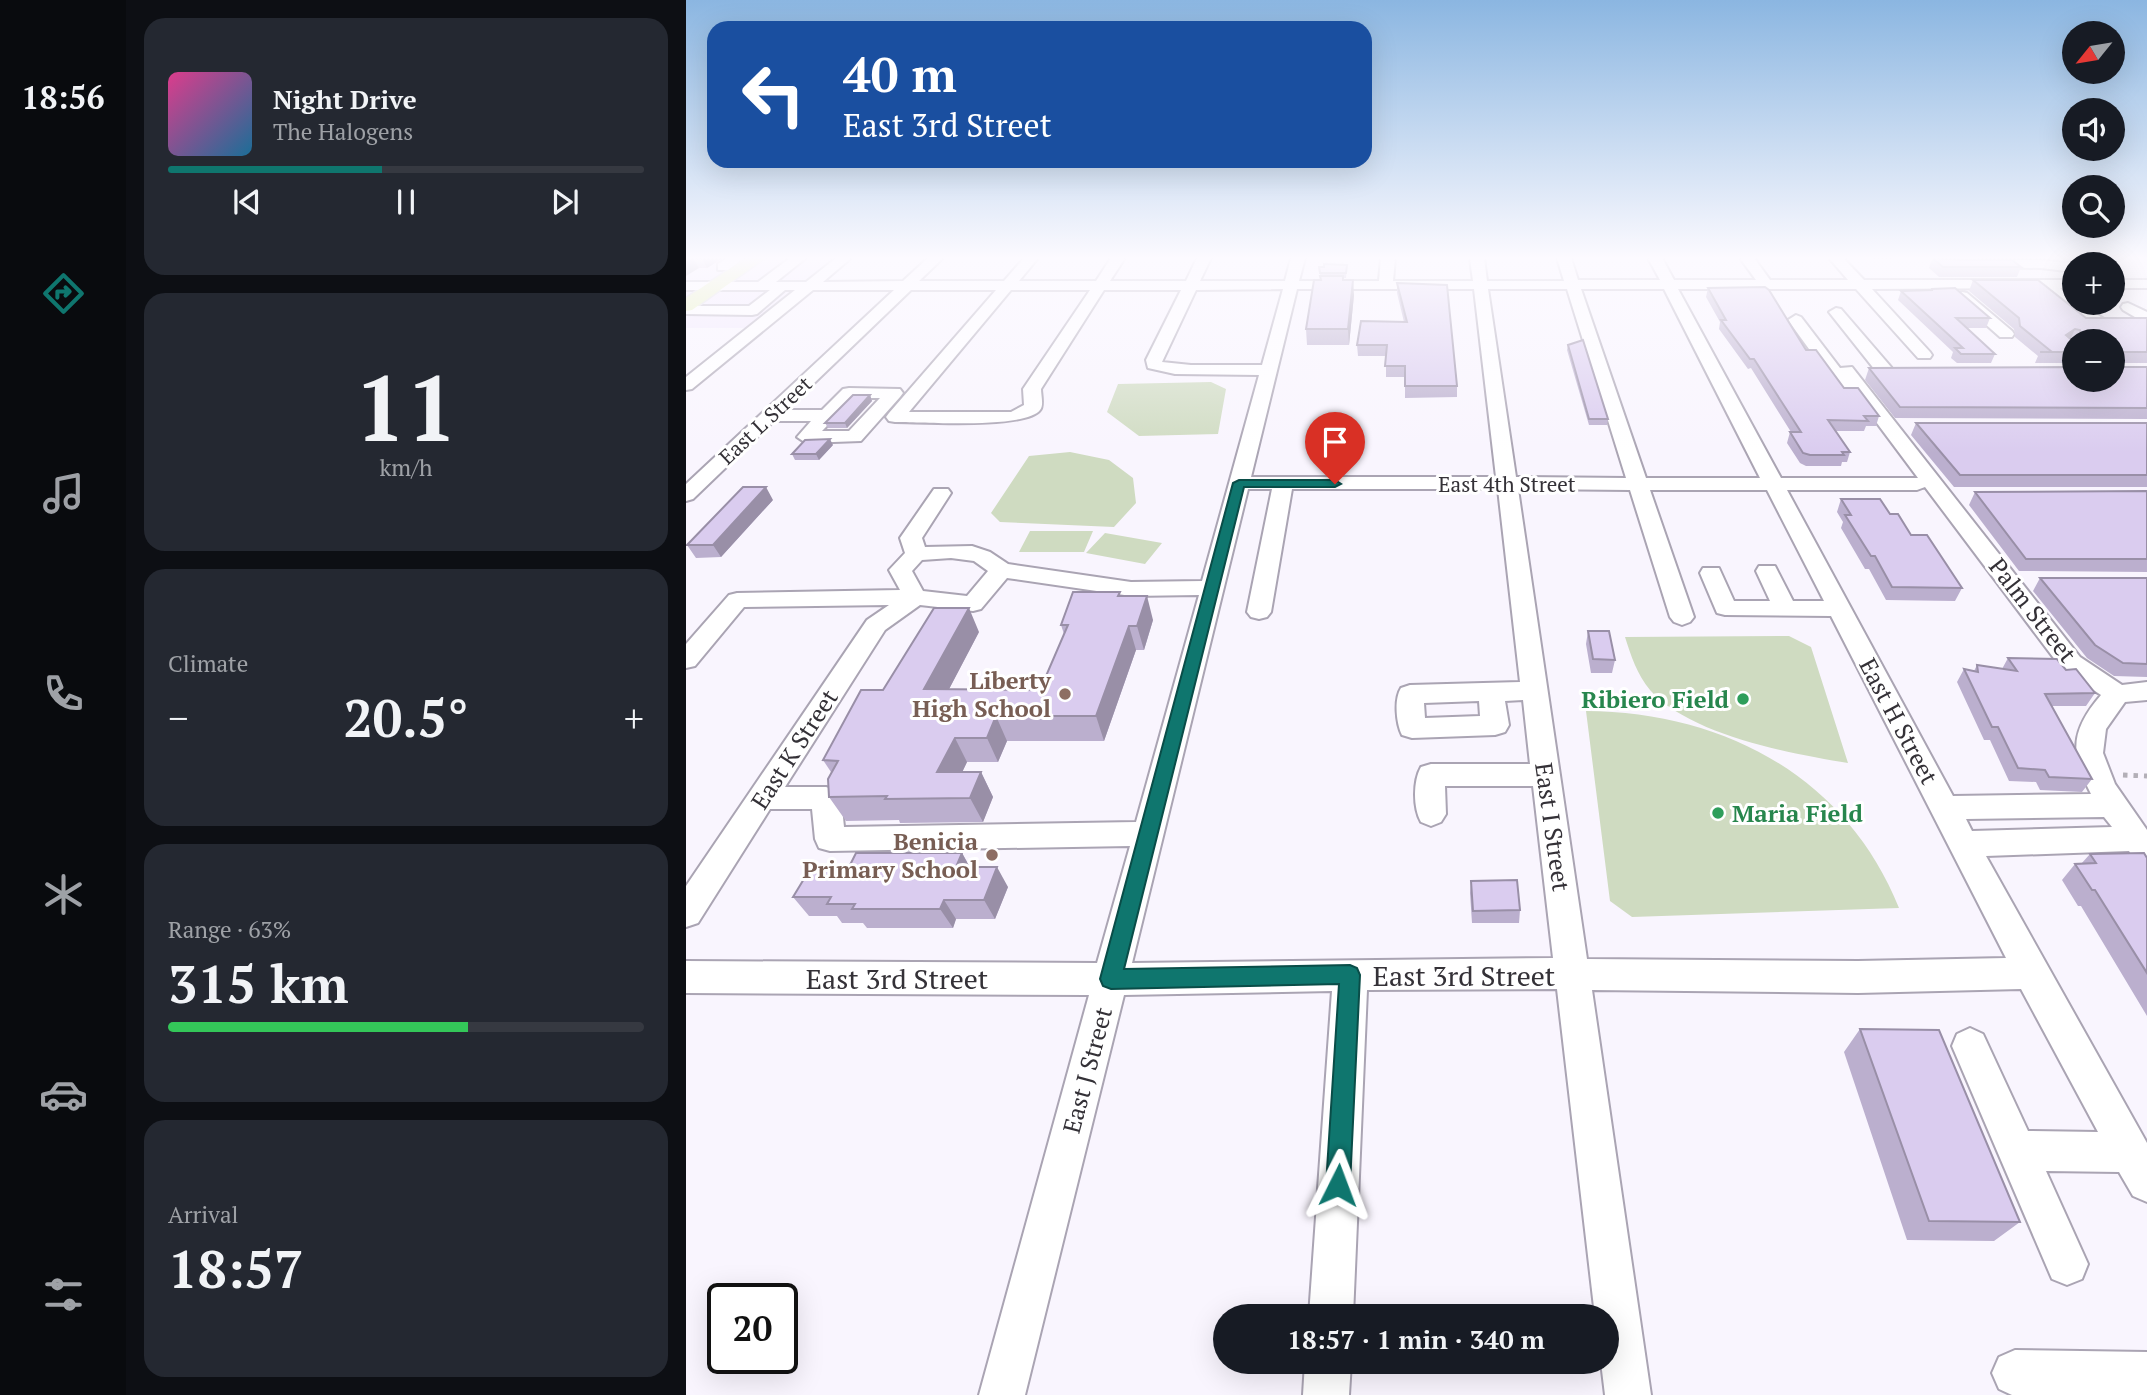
<!DOCTYPE html>
<meta charset="utf-8">
<style>
:root{--surface:#171b24;--page:#242831;--text:#f1f3f6;--muted:#9ea1a6;--line:#363941;--accent:#0f766e}
body{margin:0;font-family:"PT Serif",serif;background:var(--page);color:var(--text);height:100vh;display:flex;flex-direction:column;font-size:26px;white-space:nowrap}
*{box-sizing:border-box;margin:0}
p{font-size:23px;color:var(--muted)}
.icon{flex:none;width:38px;height:38px;fill:none;stroke:currentColor;stroke-width:2;stroke-linecap:round;stroke-linejoin:round}
.map{position:relative;flex:1;overflow:hidden}
.panel{display:flex;flex-direction:column;gap:18px;padding:18px;background:#0d0f14;width:560px}
.panel>*{flex:none}
.guide{position:absolute;left:21px;top:21px;width:665px;height:147px;border-radius:21px;box-shadow:0 7px 28px #0002;background:#1a4fa0;color:#fff;overflow:hidden}
.needle{width:46px;rotate:240deg}
.tools{position:absolute;left:1376px;top:21px;display:grid;gap:14px}
.tools a{display:grid;place-items:center;width:63px;height:63px;border-radius:50%;background:var(--surface);box-shadow:0 7px 28px #0002;font-size:35px}
.speed{position:absolute;left:21px;top:1283px;display:flex;gap:14px;font-size:35px;font-weight:700;text-align:center}
.speed>*{display:grid;place-content:center;width:91px;height:91px;border-radius:50%;background:var(--surface);box-shadow:0 7px 28px #0002;line-height:1}
.speed .limit{border:4px solid #111;border-radius:10px;background:#fff;color:#111}
.pin{position:absolute;display:grid;place-items:center;width:60px;height:60px;color:#fff;margin:-72px -30px;border-radius:50% 50% 50% 0;rotate:-45deg;box-shadow:0 0 7px #0007}
.pin .icon{rotate:45deg}
.me{position:absolute;width:77px;margin:-38px;rotate:3deg;stroke-linejoin:round;filter:drop-shadow(0 0 5px #0008)}
.turn{display:flex;align-items:center;gap:24px;height:147px;padding:0 21px;font-size:32px}
.turn .icon{width:91px;height:91px;stroke-width:2.5}
.turn b{display:block;font-size:49px;line-height:60px}
.big{font-size:52px;font-weight:600;line-height:1.1}
.panel .card{flex:1;display:flex;flex-direction:column;justify-content:center;gap:10px;min-width:0;padding:0 24px;border-radius:21px;background:var(--page)}
.panel .dial{align-items:center;gap:0}
.dial b{font-size:91px;line-height:1}
.song{display:flex;align-items:center;gap:21px}
.cover{width:84px;height:84px;border-radius:10px;background:linear-gradient(135deg,hsl(330 70% 55%),hsl(200 70% 35%))}
.played{height:7px;border-radius:4px;background:linear-gradient(90deg,var(--accent) 45%,var(--line) 45%)}
.keys{display:flex;justify-content:space-around;direction:ltr}
.heat{display:flex;justify-content:space-between;align-items:center;font-size:38px;direction:ltr}
.charge{height:10px;border-radius:5px;background:linear-gradient(90deg,#34c759 63%,var(--line) 0)}
.trip{position:absolute;left:527px;top:1304px;width:406px;height:70px;border-radius:35px;background:var(--surface);box-shadow:0 7px 28px #0002;font-weight:600;line-height:70px;text-align:center}
main{display:flex;flex:1;min-height:0}
.tabs{display:flex;flex-direction:column;width:126px;justify-content:space-around;align-items:center;background:#090b0e;color:var(--muted)}
.tabs .icon{width:49px;height:49px}
.tabs .current{color:var(--accent)}
.tabs b{font-size:32px;color:var(--text)}
.map>svg:first-child{display:block}
.built{fill:#f0e6fd}
.green{fill:#cfdbc1}
.lines{fill:none;stroke-linecap:round;stroke-linejoin:round}
.minor-casing{stroke:#aaa4b3;stroke-width:4}
.major-casing{stroke:#d6d6d7;stroke-width:3}
.path-far1{stroke:#b3afb7;stroke-width:2.5;stroke-dasharray:2 2.5;stroke-linecap:butt}
.path{stroke:#b3afb7;stroke-width:5;stroke-dasharray:4.5 6;stroke-linecap:butt}
.minor{fill:#fff;fill-rule:evenodd}
.major{fill:#e0efa9;fill-rule:evenodd}
.wall{fill:#bbafce}
.shaded-wall{fill:#998fa7}
.building{fill:#daccef;stroke:#998fa7;stroke-width:2}
.route{fill:#0f766e;stroke:#0a4d48;stroke-width:2}
.education-dot{fill:#8d6e63;stroke:#fff;stroke-width:2.5}
.leisure-dot{fill:#2e9e5b;stroke:#fff;stroke-width:2.5}
.labels{text-anchor:middle;dominant-baseline:central;stroke-width:6;stroke-linejoin:round;paint-order:stroke}
.far-street-label{font-size:21px;fill:#343137;stroke:#fff}
.street-label{font-size:24px;fill:#343137;stroke:#fff}
.education-label{font-size:24px;font-weight:bold;fill:#785e54;stroke:#fff;text-anchor:end}
.leisure-label{font-size:24px;font-weight:bold;fill:#27864d;stroke:#fff;text-anchor:end}
.near-street-label{font-size:28px;fill:#343137;stroke:#fff}
</style>
<main>
<nav class="tabs">
<b>18:56</b>
<svg class="icon current" aria-label="directions" viewBox="0 0 24 24"><path d="M12 3l9 9-9 9-9-9zM9 14v-3h6M13 9l2 2-2 2"/></svg>
<svg class="icon" aria-label="music" viewBox="0 0 24 24"><path d="M9 18V5l10-2v13"/><circle cx="6" cy="18" r="3"/><circle cx="16" cy="16" r="3"/></svg>
<svg class="icon" aria-label="phone" viewBox="0 0 24 24"><path d="M5 4h4l2 5-3 2q2 4 5 5l2-3 5 2v4C11 20 4 13 5 4z"/></svg>
<svg class="icon" aria-label="climate" viewBox="0 0 24 24"><path d="M12 3v18M4 7l16 10M4 17L20 7"/></svg>
<svg class="icon" aria-label="car" viewBox="0 0 24 24"><path d="M5 17H2v-5l4-1 3-4h7l3 4 3 1v5h-3M9 17h6M6 11h13"/><circle cx="7" cy="17" r="2"/><circle cx="17" cy="17" r="2"/></svg>
<svg class="icon" aria-label="filters" viewBox="0 0 24 24"><path d="M4 7h16M4 17h16"/><circle cx="9" cy="7" r="2"/><circle cx="15" cy="17" r="2"/></svg>
</nav>
<section class="panel">
<div class="card">
<div class="song"><i class="cover"></i><div><b>Night Drive</b><p>The Halogens</p></div></div>
<div class="played"></div>
<div class="keys"><svg class="icon" aria-label="previous" viewBox="0 0 24 24"><path d="M18 5L8 12l10 7zM5 5v14"/></svg><svg class="icon" aria-label="pause" viewBox="0 0 24 24"><path d="M8 5v14M16 5v14"/></svg><svg class="icon" aria-label="next" viewBox="0 0 24 24"><path d="M6 5l10 7-10 7zM19 5v14"/></svg></div>
</div>
<div class="card dial"><b>11</b><p>km/h</p></div>
<div class="card"><p>Climate</p>
<div class="heat"><a>−</a><b class="big">20.5°</b><a>+</a></div>
</div>
<div class="card"><p>Range · 63%</p><b class="big">315 km</b><div class="charge"></div></div>
<div class="card"><p>Arrival</p><b class="big">18:57</b></div>
</section>
<div class="map">
<svg width="1461" height="1395" viewBox="0 0 1461 1395">
<rect width="100%" height="100%" fill="#f9f5fe"/>
<path class="built" d="M0,258H155L66,328H0Z"/>
<path class="green" d="M525,382L540,389L532,434L453,436L421,412L432,384Z
M384,452L423,460L447,478L450,503L428,527L314,522L305,513L343,456Z
M344,531H407L398,552H333Z
M419,533L476,543L459,564L400,553Z
M1103,636L1125,647L1162,763C1105,754 1004,735 964,690C951,674 945,656 939,637Z
M900,711C1037,712 1160,776 1213,908L946,917L924,901Z"/>
<g class="lines">
<defs>
<path id="minor" d="M42,258H58L42,270H32V264Z
M104,258H120L90,282H120L150,258H165L137,282L217,281L242,258H257L233,281H318L338,258H352L333,281H410L425,258H439L424,281H500L511,258H525L514,281H599L605,258H619L613,281H693L695,258H709L707,281H787L784,258H798L801,281H878L871,258H885L892,280H974L962,258H976L988,280H1070L1054,258H1068L1084,280H1162L1143,258H1157L1178,280H1388V288H1374L1388,298V303H1395L1419,320L1422,323L1419,326H1409L1356,288L1186,289L1244,352L1246,355L1244,358H1232L1170,289H992L1095,478H1232L1170,395L1157,396L1102,320L1110,315L1115,317L1154,368L1166,367L1394,657L1436,685L1461,682V700L1439,702L1420,729L1417,753L1429,784L1461,830V866L1450,862L1443,851L1300,856L1461,1143V1202L1447,1196L1433,1172L1360,1171L1402,1264L1396,1279L1381,1285L1366,1279L1266,1046L1271,1034L1284,1028L1297,1034L1342,1131L1412,1132L1335,989L1172,993L906,990L965,1395H919L915,1362H920V1316H909L871,989L681,990L667,1316H623L646,991L438,995L339,1395H293L403,995L0,993V961L411,963L444,846L144,851L133,848L129,839L126,809H84L12,923L0,927V886L181,620L203,605L58,607L9,666L0,668V644L43,595L51,593L214,590L203,570L219,553L214,538L248,489H262L265,493L236,538L239,547L286,546L304,552L322,564L445,582L516,581L573,375L489,374L462,368L460,360L495,290H418L355,389C355,395 358,406 354,410C340,429 235,422 209,422L203,421L200,417L203,413L310,290H225L100,410H136L157,389L163,388L214,389L217,393L214,397L175,441L120,443L111,437L125,421H88L7,499L0,501V484L208,290H127L6,389L0,390V377L109,290H99L71,314L66,315L0,314V306H63L84,290H0V282H72ZM597,289L576,365H505L476,362L510,290ZM611,289H788L810,477H565ZM802,289H881L940,478L830,477ZM895,289H978L1074,478H960ZM325,290H404L337,389L338,405L325,412H223ZM168,398H194L163,431H136ZM1239,487L1376,669L1415,695C1384,731 1384,753 1405,794L1267,796L1101,490H1231ZM562,489H586L561,612L565,617L573,619L581,617L585,612L606,489H812L834,682L724,685L715,688C708,699 710,723 716,735L726,738L809,735L819,732L823,725L819,701L837,700L844,764H745L735,767C727,781 727,808 735,822L745,826L755,822L760,814L759,786H847L867,958L446,963ZM832,489L944,490L984,617L988,622L996,625L1004,622L1008,617L964,490H1081L1138,601H1107L1089,566H1073L1070,571L1084,601H1048L1033,568H1017L1014,573L1031,613L1039,615L1145,616L1320,958L1172,961L901,959ZM265,558L288,561L302,571L281,596L237,591L226,571L236,560ZM321,578L445,596L513,595L450,822L158,827L155,798L150,790L140,787H99L199,630L234,605L287,611L295,609ZM793,701L794,716L739,718L738,703ZM1418,817L1426,827L1286,831L1280,819Z
M1406,258H1422L1429,264L1426,267V264H1413Z
M1295,260H1355L1389,264L1388,272L1355,268L1290,267V261Z
M1426,280H1461V288H1426Z
M1276,292L1281,293L1326,331L1328,334L1326,337H1314L1271,299L1269,296Z
M1442,303L1461,312V324L1437,310L1435,307L1437,304Z
M1150,308L1155,309L1205,367L1207,371L1205,375H1193L1143,312Z
M1329,1350L1461,1352V1395H1326L1313,1389L1306,1373L1313,1357Z
M619,1362H665L663,1395H617Z"/>
<path id="major" d="M60,258H79L6,310L0,311V298Z"/>
</defs>
<use href="#minor" class="minor-casing"/>
<use href="#major" class="major-casing"/>
<path class="path-far1" d="M1173,258H1212"/>
<path class="path" d="M1437,775L1461,776"/>
<use href="#minor" class="minor"/>
<use href="#major" class="major"/>
</g>
<path class="wall" d="M0,258H37L21,268H13Z
M1246,258L1335,267L1331,277H1253L1243,268Z
M661,265L660,278H657V280L668,295L663,345H621L620,329L635,280L633,267Z
M1287,280L1400,318H1461V363H1431L1432,367H1461V419L1209,418L1179,380L1183,368L1388,380L1426,341H1389L1386,340L1388,342V363H1349L1352,356L1329,337L1328,329L1283,291Z
M711,283L771,386V397L719,398V377H700V356H672L671,345L718,322L711,293Z
M1022,288L1120,350L1158,388L1193,416L1190,426H1180L1178,431H1149L1164,452L1161,462H1156L1155,466H1120L1114,463L1101,443L1104,432H1105L1065,368L1062,369L1033,329L1034,322L1020,297Z
M1245,289L1304,318L1300,328H1281L1309,354L1305,363H1271L1265,358L1267,352L1212,300L1215,291L1244,290Z
M882,345L922,419L921,425H903L881,350Z
M184,395L186,401L161,428H142L139,423Z
M1230,423H1461V487H1268L1225,435Z
M147,445L133,460H109L106,454Z
M1461,491V572L1333,571L1283,505L1289,492Z
M1155,499L1204,514L1276,588L1269,601L1200,600L1183,569H1179L1155,528L1157,522L1151,512Z
M87,500L35,557L10,558L1,545Z
M1354,578H1461V677L1428,676L1401,658L1347,591Z
M435,596L467,620L458,650H450L418,741H321L312,762H281L276,772H295L307,797L297,822L214,823L213,820L160,821L143,797L145,772L137,760L197,690L293,632L263,689L354,690L378,634L375,625Z
M902,631L929,660L926,673H905L900,644Z
M1322,658L1380,670L1409,693L1400,706H1366L1406,779L1396,792L1354,790L1350,782L1323,781L1304,740H1298L1271,682L1278,669L1288,671L1291,665L1316,669Z
M276,853L284,867L322,887L309,919H270L267,928H181L177,923H156L151,916H123L107,897L162,869Z
M1404,854L1461,858V1016L1395,906H1392L1376,880L1389,864H1395Z
M785,881L834,910L833,923H786L784,893Z
M1174,1029L1334,1222L1308,1241L1221,1240L1158,1052Z"/>
<path class="shaded-wall" d="M5,258H7L13,268L0,276V261Z
M16,258H37L21,268Z
M667,280L668,295L663,345L662,329Z
M1389,329L1384,340L1380,335Z
M184,395L186,401L161,428L159,423Z
M144,439L147,445L133,460L130,454Z
M80,487L87,500L35,557L27,545Z
M461,596L467,620L458,650L451,626Z
M283,608L293,632L250,714L238,689Z
M443,626L450,650L418,741L410,716Z
M310,716L321,741L312,762L301,738Z
M269,738L281,762L265,796L251,772Z
M295,772L307,797L297,822L284,798Z
M276,853L287,873L270,867Z
M311,867L322,887L309,919L298,900Z
M258,900L270,919L267,928L254,909Z"/>
<path class="building" d="M1246,258L1274,260H1326L1335,267H1257Z
M638,264L661,265L660,273H634L633,267H638Z
M634,276H657V280H667L662,329H620L628,280H635Z
M1287,280H1352L1400,318H1461V352H1432L1429,355L1432,367H1461V408L1214,407L1183,368L1388,367V380H1426V341H1395L1394,330L1389,329L1380,335L1388,342V352H1354H1366L1334,326L1333,318Z
M711,283L761,285L771,386H719V366H699L701,345H671L675,321L721,322Z
M1079,287L1083,290L1120,350H1130L1158,388H1172L1193,416H1178L1182,421L1142,420L1164,452H1156L1158,455H1124L1117,453L1104,432H1115L1068,359H1064L1035,320H1040L1022,288Z
M1269,288L1304,318H1270L1309,354H1275L1269,348H1277L1215,291L1247,290L1245,289Z
M897,340L922,419H903L882,345Z
M167,395H184L159,423H139Z
M1230,423H1461V475H1274Z
M144,439L130,454H106L119,440Z
M57,487H80L27,545H1Z
M1461,491V559H1340L1289,492Z
M1155,499H1194L1204,514H1212L1225,535H1241L1276,588L1206,587L1189,556H1185L1159,515H1165Z
M1354,578H1461V664L1437,663L1409,645Z
M387,592H434L432,596H461L451,626H443L410,716H310L301,738H269L251,772H295L284,798L199,799L201,796L143,797L142,779L152,761L137,760L175,690H197L248,608H283L238,689L354,690L382,625H375Z
M902,631H923L929,660L907,659Z
M1322,658L1371,659L1380,670L1390,669L1409,693L1359,694L1406,779L1363,777L1359,770L1332,768L1312,727H1306L1278,669L1292,672L1291,665L1331,671Z
M170,853H276L270,867H311L298,900H258L254,909H166L169,904H141L145,897H107L124,869H162Z
M1458,853L1461,858V973L1409,890H1406L1389,864L1410,863L1404,854Z
M831,880L834,910L787,911L785,881Z
M1174,1029L1253,1030L1334,1222L1243,1221Z"/>
<linearGradient id="sky" x2="0" y2="1"><stop stop-color="#8bb6e1"/><stop offset="0.57" stop-color="#fcfaff"/><stop offset="1" stop-color="#fcfaff" stop-opacity="0"/></linearGradient>
<rect width="1461" height="453" fill="url(#sky)"/>
<path class="route" d="M553,480H649L655,484L649,487H558L438,969L664,965L671,968L674,975L664,1185L661,1193L652,1197L643,1193L640,1185L653,984L425,989L417,986L414,979L547,483Z"/>
<g class="education-dot">
<circle cx="379" cy="694" r="7"/>
<circle cx="306" cy="855" r="7"/>
</g>
<g class="leisure-dot">
<circle cx="1057" cy="699" r="7"/>
<circle cx="1032" cy="813" r="7"/>
</g>
<g class="labels">
<g class="far-street-label">
<text transform="translate(79 420) rotate(-43)">East L Street</text>
<text x="821" y="484">East 4th Street</text>
</g>
<g class="street-label">
<text transform="translate(1347 610) rotate(52)">Palm Street</text>
<text transform="translate(1213 721) rotate(62)">East H Street</text>
<text transform="translate(108 749) rotate(-57)">East K Street</text>
<text transform="translate(867 827) rotate(82)">East I Street</text>
<text transform="translate(401 1070) rotate(-75)">East J Street</text>
</g>
<g class="education-label">
<text x="365" y="680">Liberty<tspan x="365" dy="28">High School</tspan></text>
<text x="292" y="841">Benicia<tspan x="292" dy="28">Primary School</tspan></text>
</g>
<g class="leisure-label">
<text x="1043" y="699">Ribiero Field</text>
<text x="1046" y="813" text-anchor="start">Maria Field</text>
</g>
<g class="near-street-label">
<text x="778" y="975">East 3rd Street</text>
<text x="211" y="978">East 3rd Street</text>
</g>
</g>
</svg>
<div class="tools">
<a><svg class="needle" viewBox="-14 -14 28 28"><path d="M0-13l5 13h-10z" fill="#e53935"/><path d="M0 13l5-13h-10z" fill="#9ea1a6"/></svg></a>
<a><svg class="icon" aria-label="sound" viewBox="0 0 24 24"><path d="M4 9h4l5-4v14l-5-4H4zM17 9q2 3 0 6"/></svg></a>
<a><svg class="icon" aria-label="search" viewBox="0 0 24 24"><circle cx="10" cy="10" r="6"/><path d="M15 15l6 6"/></svg></a>
<a>+</a>
<a>−</a>
</div>
<div class="speed"><div class="limit">20</div></div>
<div class="pin" style="left:649px;top:484px;background:#d93025"><svg class="icon" aria-label="arrive" viewBox="0 0 24 24"><path d="M6 21V4h12l-3 4 3 4H6"/></svg></div>
<svg class="me" style="left:652px;top:1185px" viewBox="-20 -20 40 40"><path d="M0-17L14 15 0 8-14 15z" fill="#0f766e" stroke="#fff" stroke-width="4"/></svg>
<div class="trip">18:57 · 1 min · 340 m</div>
<div class="guide">
<div class="turn"><svg class="icon" aria-label="left" viewBox="0 0 24 24"><path d="M17 20v-9H6M10 6l-5 5 5 5"/></svg><div><b>40 m</b>East 3rd Street</div></div>
</div>
</div>
</main>
